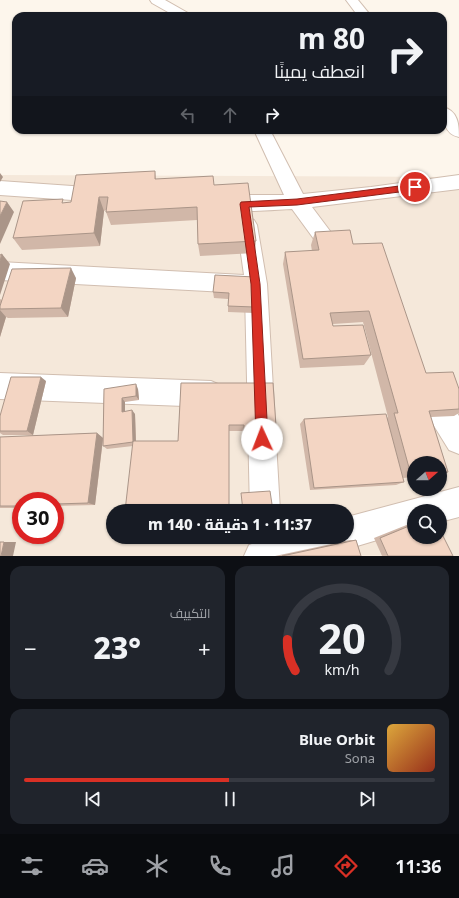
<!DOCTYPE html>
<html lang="ar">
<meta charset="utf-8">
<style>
:root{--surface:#171b24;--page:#20242c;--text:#f1f3f6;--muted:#9ea1a6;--line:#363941;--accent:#d93025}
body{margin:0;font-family:"Noto Sans",Cairo,sans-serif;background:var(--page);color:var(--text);direction:rtl;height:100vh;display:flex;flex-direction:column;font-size:15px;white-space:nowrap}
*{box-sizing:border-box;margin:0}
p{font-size:13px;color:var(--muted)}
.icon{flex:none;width:22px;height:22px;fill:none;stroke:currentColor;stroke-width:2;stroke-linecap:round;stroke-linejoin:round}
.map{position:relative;height:556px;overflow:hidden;direction:ltr}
.sheet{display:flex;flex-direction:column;gap:10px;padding:10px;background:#0d0f14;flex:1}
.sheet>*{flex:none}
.top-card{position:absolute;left:12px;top:12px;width:435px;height:122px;border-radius:12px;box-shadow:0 1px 3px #0004;direction:rtl;background:#171b24;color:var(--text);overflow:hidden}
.needle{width:26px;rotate:69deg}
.tools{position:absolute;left:407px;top:456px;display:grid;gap:8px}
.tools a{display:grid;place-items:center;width:40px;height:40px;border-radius:50%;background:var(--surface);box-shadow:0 1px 3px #0004;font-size:20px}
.speed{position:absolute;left:12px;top:492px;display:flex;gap:8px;font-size:20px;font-weight:700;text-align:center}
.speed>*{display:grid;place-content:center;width:52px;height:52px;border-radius:50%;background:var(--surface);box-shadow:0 1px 3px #0004;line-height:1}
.speed .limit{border:6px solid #d22;background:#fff;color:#111}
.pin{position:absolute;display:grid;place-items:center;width:34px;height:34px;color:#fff;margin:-17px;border:2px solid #fff;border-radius:50%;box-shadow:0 1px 4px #0007}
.me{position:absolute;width:44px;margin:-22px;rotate:358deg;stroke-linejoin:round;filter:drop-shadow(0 0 3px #0008)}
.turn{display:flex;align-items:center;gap:14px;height:84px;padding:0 16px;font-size:18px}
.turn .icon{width:52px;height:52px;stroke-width:2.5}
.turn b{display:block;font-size:28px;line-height:34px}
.lanes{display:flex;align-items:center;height:38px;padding:0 16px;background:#0003;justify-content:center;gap:20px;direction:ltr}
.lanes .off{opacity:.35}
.big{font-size:30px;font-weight:800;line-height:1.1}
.sheet .widget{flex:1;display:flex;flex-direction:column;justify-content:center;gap:6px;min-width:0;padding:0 14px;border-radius:12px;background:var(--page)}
.sheet .dial{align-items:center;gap:0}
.dial svg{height:104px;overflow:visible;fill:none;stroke:var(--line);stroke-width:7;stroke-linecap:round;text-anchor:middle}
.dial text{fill:var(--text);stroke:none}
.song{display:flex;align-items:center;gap:12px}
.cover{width:48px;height:48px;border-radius:6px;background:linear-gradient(135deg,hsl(40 70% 55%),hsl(10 70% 35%))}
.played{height:4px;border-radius:2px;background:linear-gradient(90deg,var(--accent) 50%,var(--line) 50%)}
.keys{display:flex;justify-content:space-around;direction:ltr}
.heat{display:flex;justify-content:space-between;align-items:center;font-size:22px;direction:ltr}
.sheet .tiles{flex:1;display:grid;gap:10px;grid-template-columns:1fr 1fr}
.widget:last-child{grid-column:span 2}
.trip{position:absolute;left:106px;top:504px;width:248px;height:40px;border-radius:20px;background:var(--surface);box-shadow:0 1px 3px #0004;font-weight:800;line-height:40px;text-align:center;direction:rtl}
.tab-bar{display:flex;height:64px;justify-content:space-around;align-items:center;background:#090b0e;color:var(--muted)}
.tab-bar .icon{width:28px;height:28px}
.tab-bar .active{color:var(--accent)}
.tab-bar b{font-size:18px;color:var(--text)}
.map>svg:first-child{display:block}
.residential{fill:#f5e8da;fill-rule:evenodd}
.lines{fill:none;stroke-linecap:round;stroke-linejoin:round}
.minor-casing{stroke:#d1beb0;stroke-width:2}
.minor{fill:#fff;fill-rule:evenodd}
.wall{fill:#d1b7a8}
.shaded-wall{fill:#aa9588}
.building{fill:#f3d5c3;stroke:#aa9588}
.route{fill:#d93025;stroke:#8d1f18}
</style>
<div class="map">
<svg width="459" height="556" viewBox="0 0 459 556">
<rect width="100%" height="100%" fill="#fdf6ec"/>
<path class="residential" d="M0,175L459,177V556H0ZM414,463H440V489H414ZM21,501H55V535H21ZM113,511H347V537H113ZM414,511H440V537H414Z"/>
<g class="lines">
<defs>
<path id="minor" d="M150,0H165L188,13L190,16H175L152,3Z
M346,0H358L371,16H358Z
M443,107C458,111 459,124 459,137C444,134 443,120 443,107Z
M254,130H270L303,194L371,187L459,175V189L312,207L348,255L344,261L337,264L330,261L292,209C269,210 237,214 215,207L212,202L215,197L222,195H284Z
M0,181L101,188L108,190L111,195L108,200L101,202L0,195Z
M247,217L254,220L257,225L267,284L280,511H250L245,293L0,280V262L244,275L237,225L240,220Z
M0,373L211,381L220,385L224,394L220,403L211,407L0,399Z
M427,378L436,382L459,416V454L449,450L418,400L414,391L418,382Z
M459,487V517L440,522V511H414V529L347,549L344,547L320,556H244L249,545L272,537H347V517Z"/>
</defs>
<use href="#minor" class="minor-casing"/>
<use href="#minor" class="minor"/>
</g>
<path class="wall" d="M155,171L156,179L214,185L256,241L255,253L200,256L198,244L197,220L111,225L106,212V210L104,211L100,246L22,250L13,238L65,203L71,202Z
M315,232L353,244L426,373L459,389V413L454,416L431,417L448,472L440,475V463H414V477L403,478L404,482L396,485L310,490L300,424L304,419L387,418L388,417L363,322L333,324V326L371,355L364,365L300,368L283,264L285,252L312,251L311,245Z
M215,275L254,307V313L228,312V299L214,298L213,292Z
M76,278L68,317L8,318L6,317L0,337V299L2,300Z
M46,381L33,435H3L0,433V416Z
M181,383L277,440L274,445H244L243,431H229V511L133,446L107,449L103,446V440L95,505L55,506V501H21V508H0V437L97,433L103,438L104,389H138L139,400L125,402V411L135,414L136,441H178Z
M414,522V537L453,556H382L374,538Z
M350,540H356L361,556H275Z"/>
<path class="shaded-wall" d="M0,173L3,177L0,182Z
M99,197L104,211L100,246L94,233Z
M7,202L14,212L0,244V216Z
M2,254L10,264L0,295V261Z
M71,268L76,278L68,317L61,308Z
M0,310L6,317L0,337Z
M41,377L46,381L33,435L27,431Z
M136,384L138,389L139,400L136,396Z
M122,398L125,402V416L122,412Z
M132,410L135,414L136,445L133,442Z
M97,433L103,438L95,505L88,503Z
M4,542H16L13,556H1Z"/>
<path class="building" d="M155,171V179L213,176L214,185L248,183L256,241L198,244L197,207L106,212L108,197H99L94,233L13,238L23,201L63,199L62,203L71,202L76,175Z
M0,201L7,202L0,216Z
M350,230L353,244L382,243L426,373L453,372L459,389V409L429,411L448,472L440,473V463H414V474L411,475L394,413H398L369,311L330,313L333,326L363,325L371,355L303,359L285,252L319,250L315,232Z
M2,254L0,261V255Z
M71,268L61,308L0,309V306L12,269Z
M215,275L255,277L254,307L228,306L229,293L213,292Z
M11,377H41L27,431H0V416Z
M181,383H273L277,440H244V425H229V511H125L133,441H178Z
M136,384V396L122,398V412L132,410L133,442L103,446L104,389Z
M386,414L404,482L314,488L304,419Z
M97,433L88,503L55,504V501H21V506H0V437Z
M270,491L273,511H243L241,493Z
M414,524V537H440V530L453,556H388L380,538Z
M356,540L361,556H282Z
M0,542H4L1,556H0Z"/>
<path class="route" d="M415,184L419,187L415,190L297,205L249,207L260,284L268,439L266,443L262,445L258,443L256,439L251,284L240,204L241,202L297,199Z"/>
</svg>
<div class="tools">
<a><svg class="needle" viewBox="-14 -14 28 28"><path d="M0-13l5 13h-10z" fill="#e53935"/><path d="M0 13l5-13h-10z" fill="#9ea1a6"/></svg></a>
<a><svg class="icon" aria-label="search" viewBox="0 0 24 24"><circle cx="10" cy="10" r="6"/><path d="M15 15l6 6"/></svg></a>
</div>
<div class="speed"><div class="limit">30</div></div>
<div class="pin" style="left:415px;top:187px;background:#d93025"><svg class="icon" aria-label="arrive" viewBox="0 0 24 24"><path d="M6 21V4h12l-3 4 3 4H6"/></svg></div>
<svg class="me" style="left:262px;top:439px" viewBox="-20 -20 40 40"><circle r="19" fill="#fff"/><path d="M0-13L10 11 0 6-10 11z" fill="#d93025"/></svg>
<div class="trip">11:37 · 1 دقيقة · 140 m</div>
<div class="top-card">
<div class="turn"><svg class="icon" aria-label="right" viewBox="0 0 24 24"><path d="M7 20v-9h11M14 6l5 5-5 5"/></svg><div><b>80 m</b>انعطف يمينًا</div></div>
<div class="lanes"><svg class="icon off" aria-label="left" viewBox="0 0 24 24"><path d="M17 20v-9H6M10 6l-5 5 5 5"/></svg><svg class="icon off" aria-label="ahead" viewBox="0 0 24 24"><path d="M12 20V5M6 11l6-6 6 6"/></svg><svg class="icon" aria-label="right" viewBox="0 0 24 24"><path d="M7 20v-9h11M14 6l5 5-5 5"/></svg></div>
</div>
</div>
<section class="sheet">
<div class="tiles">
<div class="widget dial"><svg viewBox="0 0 100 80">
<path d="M14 69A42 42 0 1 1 86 69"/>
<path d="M14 69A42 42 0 0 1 8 45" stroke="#d93025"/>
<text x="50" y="56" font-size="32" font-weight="700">20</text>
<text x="50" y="72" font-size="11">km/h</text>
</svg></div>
<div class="widget"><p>التكييف</p>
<div class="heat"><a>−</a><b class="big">23°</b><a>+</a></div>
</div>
<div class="widget">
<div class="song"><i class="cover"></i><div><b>Blue Orbit</b><p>Sona</p></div></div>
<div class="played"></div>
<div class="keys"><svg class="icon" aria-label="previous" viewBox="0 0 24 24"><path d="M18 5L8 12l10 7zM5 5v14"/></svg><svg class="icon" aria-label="pause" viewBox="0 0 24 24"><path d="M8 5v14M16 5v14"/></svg><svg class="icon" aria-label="next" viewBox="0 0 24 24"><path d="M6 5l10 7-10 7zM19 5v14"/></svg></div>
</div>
</div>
</section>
<nav class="tab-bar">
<b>11:36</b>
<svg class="icon active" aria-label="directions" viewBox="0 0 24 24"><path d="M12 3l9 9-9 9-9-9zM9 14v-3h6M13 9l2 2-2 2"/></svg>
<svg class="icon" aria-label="music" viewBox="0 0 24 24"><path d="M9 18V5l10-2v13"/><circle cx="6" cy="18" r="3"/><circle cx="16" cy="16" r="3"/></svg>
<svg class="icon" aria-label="phone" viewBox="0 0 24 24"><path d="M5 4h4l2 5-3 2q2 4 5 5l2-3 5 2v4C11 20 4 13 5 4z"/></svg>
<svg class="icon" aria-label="climate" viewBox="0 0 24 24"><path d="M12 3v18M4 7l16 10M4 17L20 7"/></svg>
<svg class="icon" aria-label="car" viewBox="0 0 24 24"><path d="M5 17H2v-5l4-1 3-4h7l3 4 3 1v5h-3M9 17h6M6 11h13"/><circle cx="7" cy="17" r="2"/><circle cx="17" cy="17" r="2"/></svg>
<svg class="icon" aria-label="filters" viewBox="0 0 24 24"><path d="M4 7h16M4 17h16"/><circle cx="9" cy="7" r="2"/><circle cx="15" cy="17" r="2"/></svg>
</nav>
